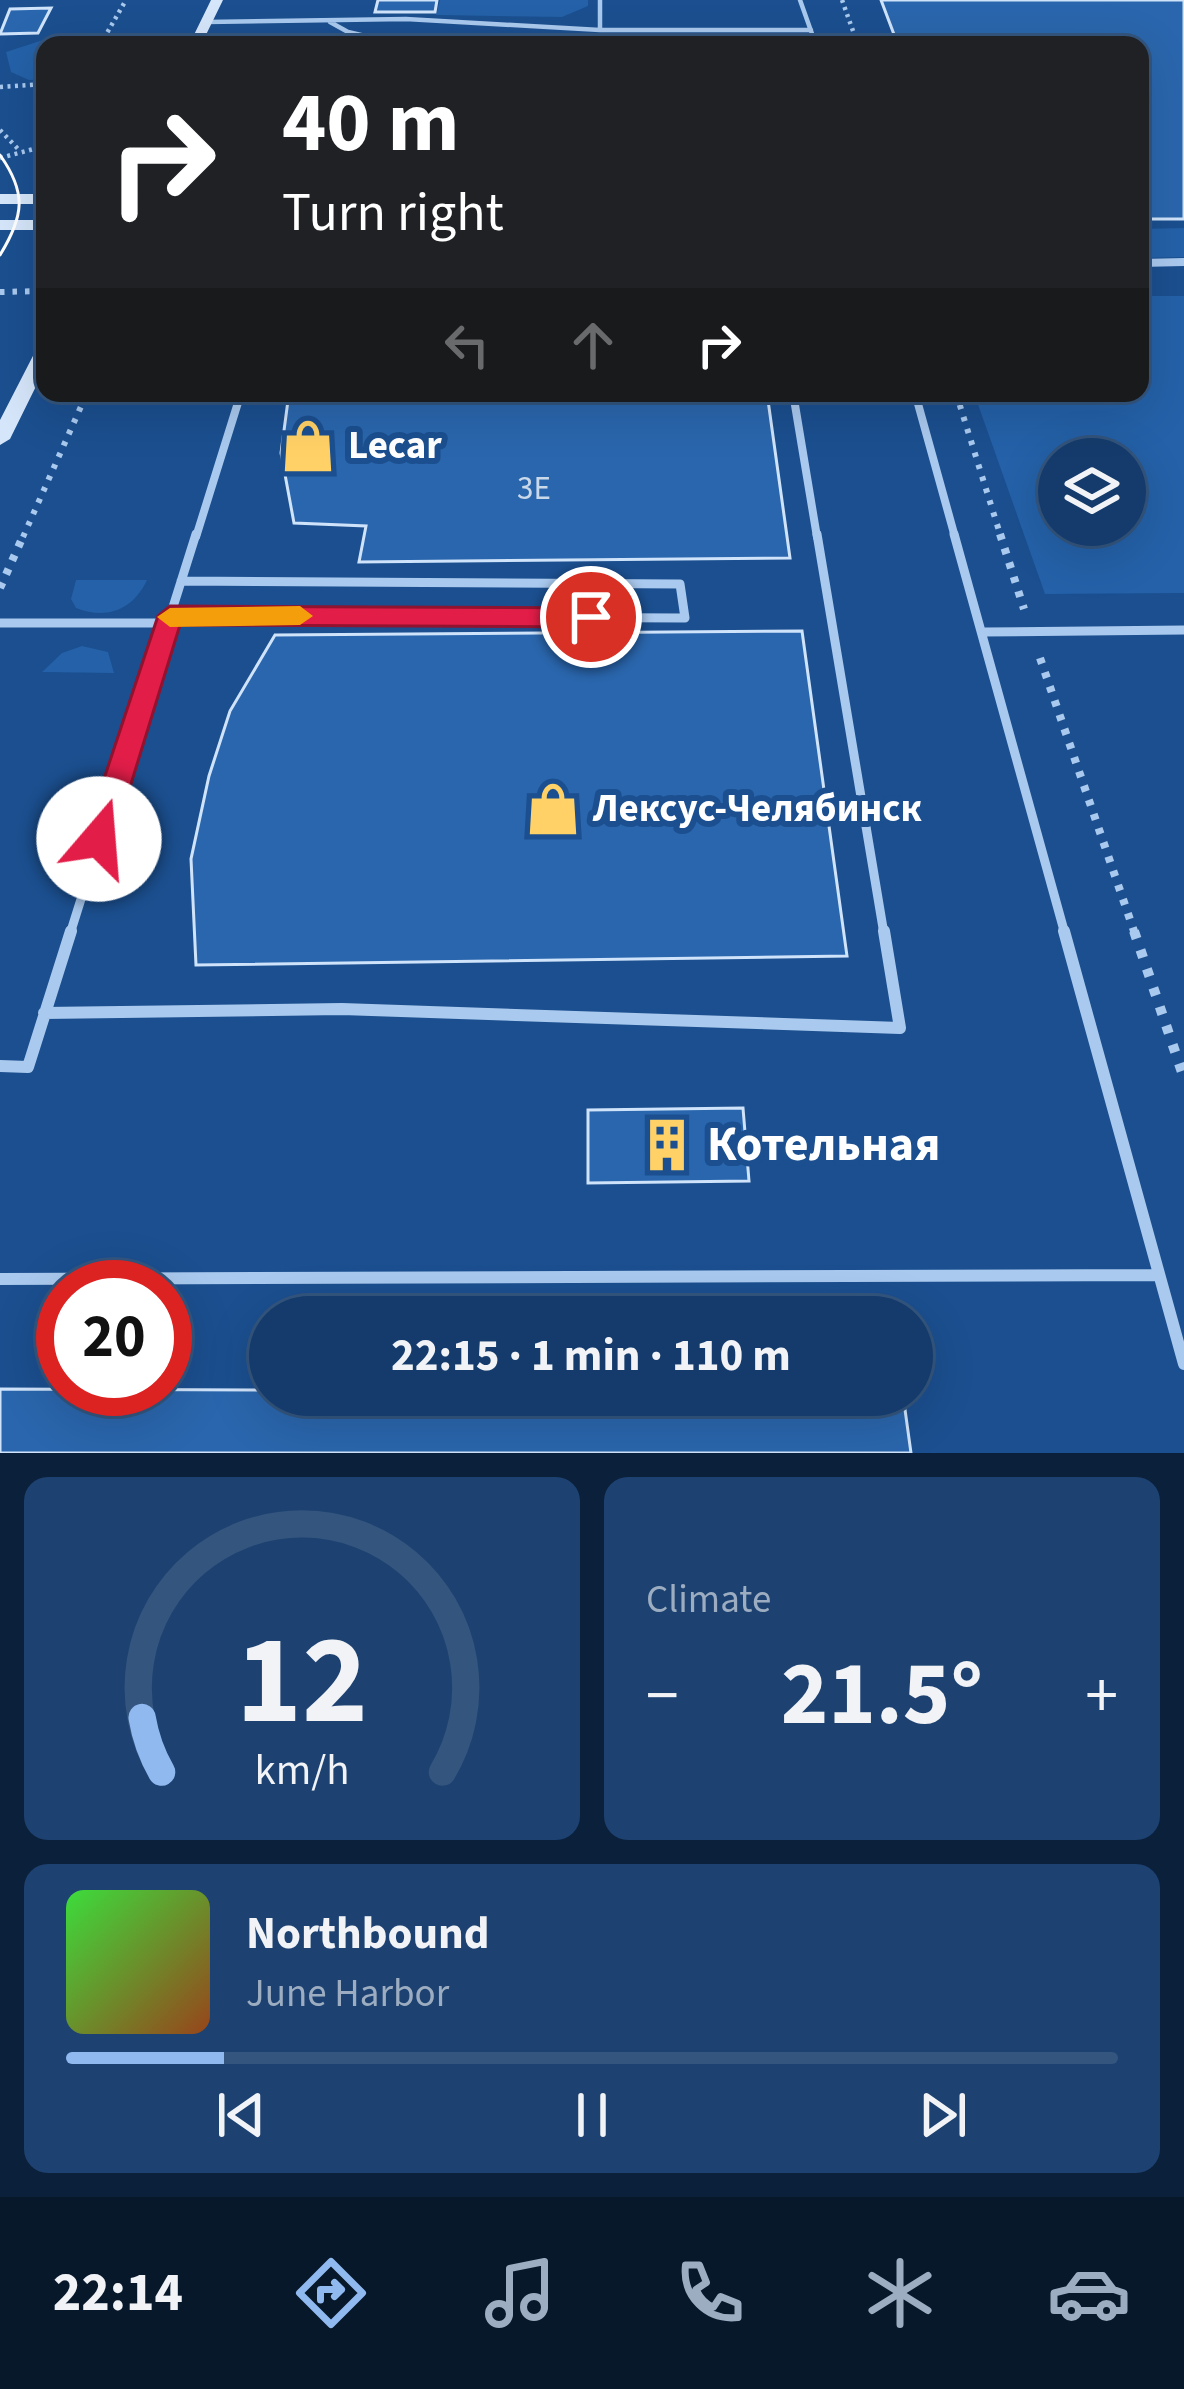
<!DOCTYPE html>
<meta charset="utf-8">
<style>
:root{--surface:#143b6b;--page:#1d4271;--text:#f1f3f6;--muted:#9dadc1;--line:#33557e;--accent:#90b9f0}
body{margin:0;font-family:"Source Sans 3",sans-serif;background:var(--page);color:var(--text);height:100vh;display:flex;flex-direction:column;font-size:45px;white-space:nowrap}
*{box-sizing:border-box;margin:0}
p{font-size:39px;color:var(--muted)}
.icon{flex:none;width:66px;height:66px;fill:none;stroke:currentColor;stroke-width:2;stroke-linecap:round;stroke-linejoin:round}
.map{position:relative;height:1453px;overflow:hidden}
.side{display:flex;flex-direction:column;gap:24px;padding:24px;background:#0b203b;flex:1}
.side>*{flex:none}
.banner{position:absolute;left:36px;top:36px;width:1113px;height:366px;border-radius:24px;box-shadow:0 12px 48px #0002,0 0 0 3px var(--line);background:#202124;color:#fff;overflow:hidden}
.controls{position:absolute;left:1038px;top:438px;display:grid;gap:24px}
.controls a{display:grid;place-items:center;width:108px;height:108px;border-radius:50%;background:var(--surface);box-shadow:0 12px 48px #0002,0 0 0 3px var(--line);font-size:60px}
.speed{position:absolute;left:36px;top:1260px;display:flex;gap:24px;font-size:60px;font-weight:700;text-align:center}
.speed>*{display:grid;place-content:center;width:156px;height:156px;border-radius:50%;background:var(--surface);box-shadow:0 12px 48px #0002,0 0 0 3px var(--line);line-height:1}
.speed .limit{border:18px solid #d22;background:#fff;color:#111}
.pin{position:absolute;display:grid;place-items:center;width:102px;height:102px;color:#fff;margin:-51px;border:6px solid #fff;border-radius:50%;box-shadow:0 3px 12px #0007}
.me{position:absolute;width:132px;margin:-66px;rotate:18deg;stroke-linejoin:round;filter:drop-shadow(0 0 9px #0008)}
.turn{display:flex;align-items:center;gap:42px;height:252px;padding:0 48px;font-size:54px}
.turn .icon{width:156px;height:156px;stroke-width:2.5}
.turn b{display:block;font-size:84px;line-height:102px}
.lanes{display:flex;align-items:center;height:114px;padding:0 48px;background:#0003;justify-content:center;gap:60px;direction:ltr}
.lanes .off{opacity:.35}
.big{font-size:90px;font-weight:700;line-height:1.1}
.side .tile{flex:1;display:flex;flex-direction:column;justify-content:center;gap:18px;min-width:0;padding:0 42px;border-radius:24px;background:var(--page)}
.side .dial{align-items:center;gap:0}
.dial svg{height:312px;overflow:visible;fill:none;stroke:var(--line);stroke-width:7;stroke-linecap:round;text-anchor:middle}
.dial text{fill:var(--text);stroke:none}
.song{display:flex;align-items:center;gap:36px}
.cover{width:144px;height:144px;border-radius:18px;background:linear-gradient(135deg,hsl(120 70% 55%),hsl(20 70% 35%))}
.played{height:12px;border-radius:6px;background:linear-gradient(90deg,var(--accent) 15%,var(--line) 15%)}
.keys{display:flex;justify-content:space-around;direction:ltr}
.heat{display:flex;justify-content:space-between;align-items:center;font-size:66px;direction:ltr}
.side .tiles{flex:1;display:grid;gap:24px;grid-template-columns:1fr 1fr}
.tile:last-child{grid-column:span 2}
.trip{position:absolute;left:249px;top:1296px;width:684px;height:120px;border-radius:60px;background:var(--surface);box-shadow:0 12px 48px #0002,0 0 0 3px var(--line);font-weight:700;line-height:120px;text-align:center}
.menu{display:flex;height:192px;justify-content:space-around;align-items:center;background:#08182b;color:var(--muted)}
.menu .icon{width:84px;height:84px}
.menu .current{color:var(--accent)}
.menu b{font-size:54px;color:var(--text)}
.map>svg:first-child{display:block}
.green{fill:#2461a8;fill-rule:evenodd}
.building{fill:#2a66ad;stroke:#cfe3fa;stroke-width:3}
.lines{fill:none;stroke-linecap:round;stroke-linejoin:round}
.path-far3{stroke:#a9c9ee;stroke-width:4.5;stroke-dasharray:3 4.5;stroke-linecap:butt}
.path-far2{stroke:#a9c9ee;stroke-width:6;stroke-dasharray:4.5 8;stroke-linecap:butt}
.path-far1{stroke:#a9c9ee;stroke-width:8;stroke-dasharray:6 9;stroke-linecap:butt}
.path{stroke:#a9c9ee;stroke-width:10;stroke-dasharray:8 12;stroke-linecap:butt}
.lane-far3{stroke:#a9c9ee;stroke-width:4.5}
.lane-far2{stroke:#a9c9ee;stroke-width:8}
.lane-far1{stroke:#a9c9ee;stroke-width:9}
.lane{stroke:#a9c9ee;stroke-width:12}
.secondary{fill:#d6e6fa;fill-rule:evenodd}
.tram{stroke:#fff;stroke-width:3}
.route{fill:#e11d48;stroke:#92132f;stroke-width:3}
.slow{fill:#f59e0b}
.labels{text-anchor:middle;dominant-baseline:central;stroke-width:12;stroke-linejoin:round;paint-order:stroke}
.number-label{font-size:33px;fill:#cad9ea}
.poi-label{font-size:39px;font-weight:bold;fill:#fff;stroke:#1b4f8f;text-anchor:start}
.near-poi-label{font-size:48px;font-weight:bold;fill:#fff;stroke:#1b4f8f;text-anchor:start}
</style>
<div class="map">
<svg width="1184" height="1453" viewBox="0 0 1184 1453">
<rect width="100%" height="100%" fill="#1b4f8f"/>
<path class="green" d="M440,0H588V6L562,17L436,15Z
M43,40H85L82,45H45V79L29,80L11,72L6,52Z
M1184,228V257L1140,258V229Z
M1140,296H1184V593L1045,594L974,393H1140ZM1059,459H1125V525H1059Z
M76,580H147C133,610 107,620 76,608L71,599Z
M82,646L108,652L114,673L42,672L62,653Z"/>
<path class="building" d="M378,0H437L435,12H375Z
M881,0H1184V219H1140V45H898Z
M51,8L38,33L0,34L10,9Z
M289,393H767L790,558L359,562L366,526L294,523L281,453Z
M802,631L847,956L196,965L191,859L209,776L230,711L275,635Z
M743,1108L749,1181L588,1183V1110Z
M0,1389L270,1390V1395H903L911,1453H0Z"/>
<g class="lines">
<path class="path-far3" d="M842,0L858,45
M100,45L126,0
M0,87L45,84
M0,130L19,150
M0,158L45,146"/>
<path class="path-far2" d="M0,292L45,291
M956,393L1001,537
M23,537L87,393"/>
<path class="path-far1" d="M1000,534L1024,609
M0,588L24,534
M1040,658L1135,934"/>
<path class="path" d="M1134,931L1184,1078"/>
<path class="lane-far3" d="M800,0L816,45
M206,22L406,19L600,30V0
M330,22L348,32L404,45
M600,30H811"/>
<path class="lane-far2" d="M1140,263L1184,262
M793,393L817,537
M915,393L955,537
M196,537L241,393"/>
<path class="lane-far1" d="M817,534L884,934
M954,534L1065,934
M170,616L685,618L680,584L181,581
M0,623H168
M983,632L1184,630
M70,934L196,534"/>
<path class="lane" d="M1064,931L1184,1364
M44,1013L342,1009L900,1028L884,931
M0,1066L28,1067L71,931
M0,1279L1159,1275"/>
<path class="secondary" d="M211,0H223L201,45H189Z
M0,194H45V204H0Z
M0,220H45V230H0Z
M45,345V368L10,439L0,445V420L36,350Z"/>
<path class="tram" d="M0,155C27,193 24,216 0,255"/>
</g>
<path class="route" d="M170,606L591,608L604,617L591,627L180,625L114,839L109,848L99,852L89,848L84,839L158,616Z"/>
<path class="slow" d="M300,606L313,616L300,625L170,627L157,617L170,608Z"/>
<defs>
<symbol id="shop-bare" viewBox="-9 -9 18 18"><path d="M-5-2.5h2.3a2.7 3.5 0 0 1 5.4 0H5L5.5 6h-11ZM-1.5-2.5h3a1.5 2.3 0 0 0-3 0Z" fill="#ffd166" stroke="#1b4f8f" stroke-width="2.5" paint-order="stroke"/></symbol>
<symbol id="building-bare" viewBox="-9 -9 18 18"><path d="M-4-6H4V6H1V3H-1V6H-4ZM-2.5-4.3h1.7v1.8h-1.7ZM.8-4.3h1.7v1.8H.8ZM-2.5-1h1.7V.8h-1.7ZM.8-1h1.7V.8H.8Z" fill="#ffd166" stroke="#1b4f8f" stroke-width="2.5" paint-order="stroke"/></symbol>
</defs>
<g fill-rule="evenodd">
<use href="#shop-bare" x="270" y="408" width="76" height="76"/>
<use href="#shop-bare" x="515" y="771" width="76" height="76"/>
<use href="#building-bare" x="629" y="1107" width="76" height="76"/>
</g>
<g class="labels">
<g class="number-label">
<text x="534" y="488">3Е</text>
</g>
<g class="poi-label">
<text x="348" y="446">Lecar</text>
<text x="593" y="809">Лексус-Челябинск</text>
</g>
<g class="near-poi-label">
<text x="707" y="1145">Котельная</text>
</g>
</g>
</svg>
<div class="controls">
<a><svg class="icon" aria-label="layers" viewBox="0 0 24 24"><path d="M12 4l9 5-9 5-9-5zM3 14l9 5 9-5"/></svg></a>
</div>
<div class="speed"><div class="limit">20</div></div>
<div class="pin" style="left:591px;top:617px;background:#d93025"><svg class="icon" aria-label="arrive" viewBox="0 0 24 24"><path d="M6 21V4h12l-3 4 3 4H6"/></svg></div>
<svg class="me" style="left:99px;top:839px" viewBox="-20 -20 40 40"><circle r="19" fill="#fff"/><path d="M0-13L10 11 0 6-10 11z" fill="#e11d48"/></svg>
<div class="trip">22:15 · 1 min · 110 m</div>
<div class="banner">
<div class="turn"><svg class="icon" aria-label="right" viewBox="0 0 24 24"><path d="M7 20v-9h11M14 6l5 5-5 5"/></svg><div><b>40 m</b>Turn right</div></div>
<div class="lanes"><svg class="icon off" aria-label="left" viewBox="0 0 24 24"><path d="M17 20v-9H6M10 6l-5 5 5 5"/></svg><svg class="icon off" aria-label="ahead" viewBox="0 0 24 24"><path d="M12 20V5M6 11l6-6 6 6"/></svg><svg class="icon" aria-label="right" viewBox="0 0 24 24"><path d="M7 20v-9h11M14 6l5 5-5 5"/></svg></div>
</div>
</div>
<section class="side">
<div class="tiles">
<div class="tile dial"><svg viewBox="0 0 100 80">
<path d="M14 69A42 42 0 1 1 86 69"/>
<path d="M14 69A42 42 0 0 1 9 55" stroke="#90b9f0"/>
<text x="50" y="56" font-size="32" font-weight="700">12</text>
<text x="50" y="72" font-size="11">km/h</text>
</svg></div>
<div class="tile"><p>Climate</p>
<div class="heat"><a>−</a><b class="big">21.5°</b><a>+</a></div>
</div>
<div class="tile">
<div class="song"><i class="cover"></i><div><b>Northbound</b><p>June Harbor</p></div></div>
<div class="played"></div>
<div class="keys"><svg class="icon" aria-label="previous" viewBox="0 0 24 24"><path d="M18 5L8 12l10 7zM5 5v14"/></svg><svg class="icon" aria-label="pause" viewBox="0 0 24 24"><path d="M8 5v14M16 5v14"/></svg><svg class="icon" aria-label="next" viewBox="0 0 24 24"><path d="M6 5l10 7-10 7zM19 5v14"/></svg></div>
</div>
</div>
</section>
<nav class="menu">
<b>22:14</b>
<svg class="icon current" aria-label="directions" viewBox="0 0 24 24"><path d="M12 3l9 9-9 9-9-9zM9 14v-3h6M13 9l2 2-2 2"/></svg>
<svg class="icon" aria-label="music" viewBox="0 0 24 24"><path d="M9 18V5l10-2v13"/><circle cx="6" cy="18" r="3"/><circle cx="16" cy="16" r="3"/></svg>
<svg class="icon" aria-label="phone" viewBox="0 0 24 24"><path d="M5 4h4l2 5-3 2q2 4 5 5l2-3 5 2v4C11 20 4 13 5 4z"/></svg>
<svg class="icon" aria-label="climate" viewBox="0 0 24 24"><path d="M12 3v18M4 7l16 10M4 17L20 7"/></svg>
<svg class="icon" aria-label="car" viewBox="0 0 24 24"><path d="M5 17H2v-5l4-1 3-4h7l3 4 3 1v5h-3M9 17h6M6 11h13"/><circle cx="7" cy="17" r="2"/><circle cx="17" cy="17" r="2"/></svg>
</nav>
